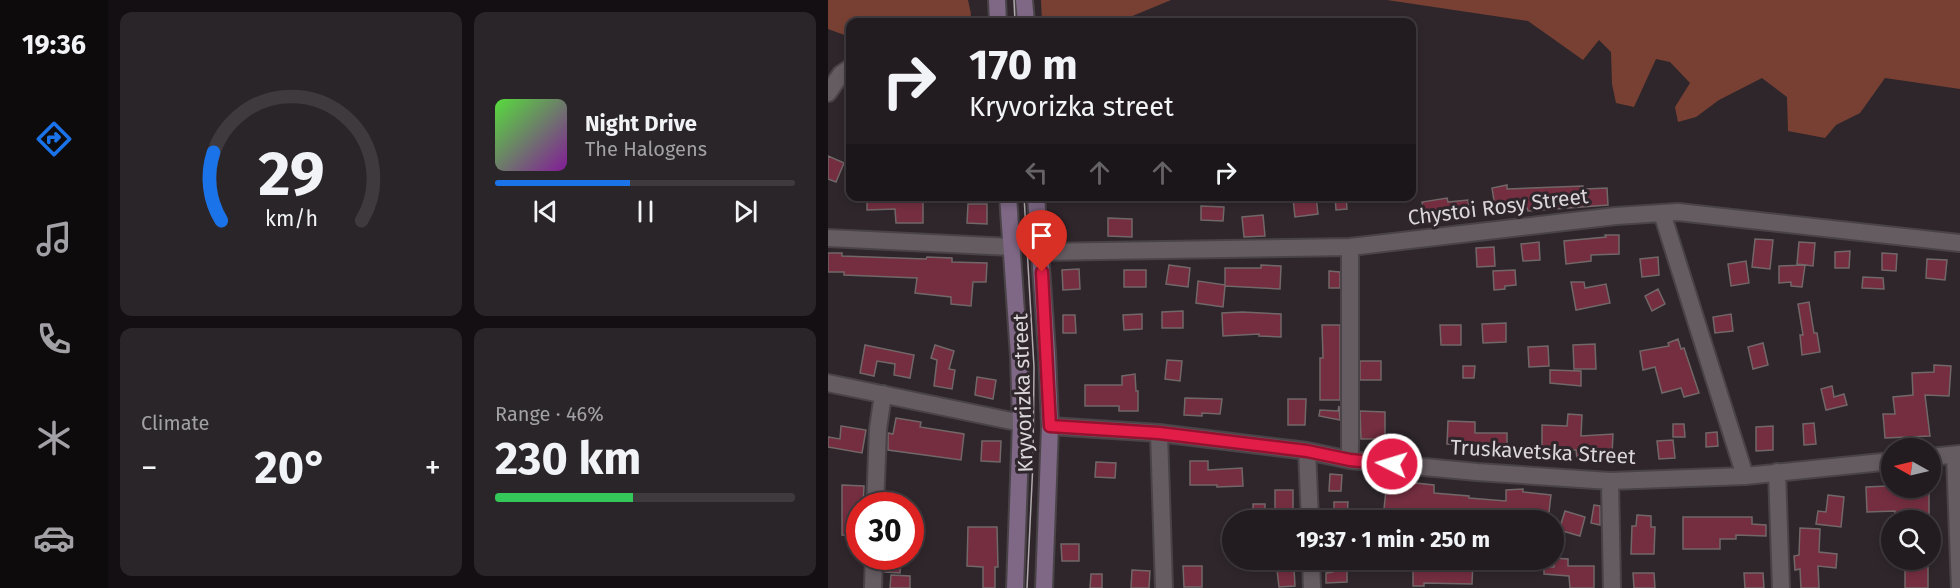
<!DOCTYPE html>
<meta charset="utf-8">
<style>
:root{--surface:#221c20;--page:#2a2529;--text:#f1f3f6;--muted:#a2a1a5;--line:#3f3a3e;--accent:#1a73e8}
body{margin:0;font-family:"Fira Sans",sans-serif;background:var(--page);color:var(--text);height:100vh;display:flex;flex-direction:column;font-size:22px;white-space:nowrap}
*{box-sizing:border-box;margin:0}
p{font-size:20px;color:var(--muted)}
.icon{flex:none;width:33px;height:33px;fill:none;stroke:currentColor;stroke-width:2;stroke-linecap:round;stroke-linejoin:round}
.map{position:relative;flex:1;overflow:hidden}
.side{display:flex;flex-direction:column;gap:12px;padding:12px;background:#130f12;width:720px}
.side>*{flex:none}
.banner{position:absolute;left:18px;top:18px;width:570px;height:183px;border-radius:12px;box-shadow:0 3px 9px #0003,0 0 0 2px var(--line);background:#221c20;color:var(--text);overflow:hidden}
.needle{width:39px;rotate:278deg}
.fabs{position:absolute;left:1053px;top:438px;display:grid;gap:12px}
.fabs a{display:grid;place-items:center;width:60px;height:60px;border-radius:50%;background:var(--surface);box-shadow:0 3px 9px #0003,0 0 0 2px var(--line);font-size:30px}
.speed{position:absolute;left:18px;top:492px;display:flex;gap:12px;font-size:30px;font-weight:700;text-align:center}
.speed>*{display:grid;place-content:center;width:78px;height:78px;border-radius:50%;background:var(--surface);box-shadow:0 3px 9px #0003,0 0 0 2px var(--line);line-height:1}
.speed .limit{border:9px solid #d22;background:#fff;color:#111}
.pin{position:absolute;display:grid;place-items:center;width:51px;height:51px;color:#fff;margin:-62px -26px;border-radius:50% 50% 50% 0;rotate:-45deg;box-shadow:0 0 6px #0007}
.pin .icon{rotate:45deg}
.me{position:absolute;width:66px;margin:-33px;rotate:275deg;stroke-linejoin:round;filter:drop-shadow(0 0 4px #0008)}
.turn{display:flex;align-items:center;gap:21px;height:126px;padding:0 24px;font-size:27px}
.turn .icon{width:78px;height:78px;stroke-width:2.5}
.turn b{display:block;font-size:42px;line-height:51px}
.lanes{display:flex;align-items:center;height:57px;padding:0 24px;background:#0003;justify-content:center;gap:30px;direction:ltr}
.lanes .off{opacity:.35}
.big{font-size:45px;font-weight:700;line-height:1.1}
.side .widget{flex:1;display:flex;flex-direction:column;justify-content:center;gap:9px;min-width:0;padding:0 21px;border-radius:12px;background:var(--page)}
.side .dial{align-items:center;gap:0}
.dial svg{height:156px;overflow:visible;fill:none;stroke:var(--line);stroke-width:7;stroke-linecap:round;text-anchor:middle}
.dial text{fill:var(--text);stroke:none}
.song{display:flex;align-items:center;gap:18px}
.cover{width:72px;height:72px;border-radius:9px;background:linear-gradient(135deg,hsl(110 70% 55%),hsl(290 70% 35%))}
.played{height:6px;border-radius:3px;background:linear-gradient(90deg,var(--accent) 45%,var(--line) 45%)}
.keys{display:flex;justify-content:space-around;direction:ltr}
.heat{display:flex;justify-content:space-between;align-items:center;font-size:33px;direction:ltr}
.charge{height:9px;border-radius:4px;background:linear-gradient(90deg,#34c759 46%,var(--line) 0)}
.side .tiles{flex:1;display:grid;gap:12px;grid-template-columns:repeat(2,1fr)}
.trip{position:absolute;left:394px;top:510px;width:342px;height:60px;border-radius:30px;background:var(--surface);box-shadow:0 3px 9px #0003,0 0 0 2px var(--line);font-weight:700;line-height:60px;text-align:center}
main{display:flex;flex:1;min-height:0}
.menu{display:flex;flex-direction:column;width:108px;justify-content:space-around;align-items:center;background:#0e0b0d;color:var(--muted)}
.menu .icon{width:42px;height:42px}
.menu .selected{color:var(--accent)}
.menu b{font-size:27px;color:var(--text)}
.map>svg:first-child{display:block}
.green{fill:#784033}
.building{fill:#742e40;stroke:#726768;stroke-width:1.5}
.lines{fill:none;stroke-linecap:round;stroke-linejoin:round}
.minor-casing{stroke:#494347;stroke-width:20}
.secondary-casing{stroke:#494347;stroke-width:20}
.minor{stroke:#655c62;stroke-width:16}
.secondary{stroke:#7e6885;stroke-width:16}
.tram{stroke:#b0aaad;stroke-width:1.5}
.route-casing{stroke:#92132f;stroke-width:15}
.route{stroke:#e11d48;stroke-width:10}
.labels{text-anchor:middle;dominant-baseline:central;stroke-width:6;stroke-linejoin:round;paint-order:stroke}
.street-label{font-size:21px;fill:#dbd6d9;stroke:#2e262b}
</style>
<main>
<nav class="menu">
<b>19:36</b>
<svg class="icon selected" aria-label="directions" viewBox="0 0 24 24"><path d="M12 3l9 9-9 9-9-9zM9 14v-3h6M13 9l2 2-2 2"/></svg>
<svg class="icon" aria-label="music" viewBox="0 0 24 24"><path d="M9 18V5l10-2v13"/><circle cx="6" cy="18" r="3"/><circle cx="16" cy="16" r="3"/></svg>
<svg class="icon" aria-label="phone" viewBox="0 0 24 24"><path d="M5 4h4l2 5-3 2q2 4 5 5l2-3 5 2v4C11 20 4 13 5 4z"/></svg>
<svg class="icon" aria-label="climate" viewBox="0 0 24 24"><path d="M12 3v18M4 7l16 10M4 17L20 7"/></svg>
<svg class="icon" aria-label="car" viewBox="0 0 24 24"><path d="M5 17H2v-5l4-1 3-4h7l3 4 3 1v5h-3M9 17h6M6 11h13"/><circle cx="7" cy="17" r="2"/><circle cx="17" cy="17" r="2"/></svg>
</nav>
<section class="side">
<div class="tiles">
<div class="widget dial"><svg viewBox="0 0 100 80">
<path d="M14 69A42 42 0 1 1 86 69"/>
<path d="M14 69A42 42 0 0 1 10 34" stroke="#1a73e8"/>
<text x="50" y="56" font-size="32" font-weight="700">29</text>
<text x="50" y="72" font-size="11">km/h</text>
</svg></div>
<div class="widget">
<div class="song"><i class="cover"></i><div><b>Night Drive</b><p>The Halogens</p></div></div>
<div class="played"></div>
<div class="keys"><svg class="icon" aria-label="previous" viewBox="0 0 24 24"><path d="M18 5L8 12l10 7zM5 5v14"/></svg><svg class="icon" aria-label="pause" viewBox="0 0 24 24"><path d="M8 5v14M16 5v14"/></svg><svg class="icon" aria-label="next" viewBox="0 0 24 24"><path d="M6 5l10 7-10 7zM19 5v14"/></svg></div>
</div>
<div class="widget"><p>Climate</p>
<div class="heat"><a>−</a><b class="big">20°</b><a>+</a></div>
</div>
<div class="widget"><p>Range · 46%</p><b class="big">230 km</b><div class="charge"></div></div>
</div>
</section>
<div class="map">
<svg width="1132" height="588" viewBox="0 0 1132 588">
<rect width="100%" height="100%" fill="#2e262b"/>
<path class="green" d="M0,0H140L143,14L141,22H22V37L0,29Z
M213,0H343L290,22H214Z
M559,0H1132V89L1057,78L1032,113L1008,125L997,138L960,131L959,97L934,78L891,100L868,117L850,122L847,107L862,83L842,62L828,59L806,107L788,103L784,84L783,52L771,40L755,60L700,21Z"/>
<path class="building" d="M0,156L16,163L8,182L0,179Z
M679,185V189L755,186L756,189L779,188L780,205L700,211L699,208L668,213L664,188Z
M67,196H95V223H68L67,209L39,210V199L67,198Z
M488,196L490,214L467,217L465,199Z
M507,196H518L519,209L508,210Z
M619,198L620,202L640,200L642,218L628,219V216L597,221L594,202Z
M140,204H159V224L139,223Z
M373,206L396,207L395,221L373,220Z
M435,215L437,236L416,237L414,217Z
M280,218L304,219V237L280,236Z
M777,235H791V254L763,255V261L738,264L736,241L778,237Z
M927,239L945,240L942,269L924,267Z
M711,242L712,260L695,261L693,244Z
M971,242L987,243L985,266L969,264Z
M666,247L667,266L649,267L648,248Z
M1022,251L1021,268H1007V252Z
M0,253H14V256L98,259L99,257L124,258V262L159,263L158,282H145L143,306L123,304V297L87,293L89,278L16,275V272H0Z
M1054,253L1069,254L1068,271L1054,270Z
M830,257L831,275L814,277L812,259Z
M1099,259L1119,260L1117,280L1098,278Z
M918,261L921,283L903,286L900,264Z
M341,265L362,268L360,287L338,284Z
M433,265L453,266L452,289L397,286L395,307L368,303L370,281L397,285V268H433Z
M977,265L974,287L963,286V282L951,283V266Z
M251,269L252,289L235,290L234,270Z
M296,270H318V287H296Z
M687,270L688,285L677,286V289L666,290L665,271Z
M501,271L512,272V288H501Z
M1035,277L1055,278L1056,289L1034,288Z
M743,282H756L757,288L778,284L782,303L748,310Z
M830,289L837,304L824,311L817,296Z
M981,302L986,333H989L992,352L974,355L972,335H975L970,304Z
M355,311V328H334V312Z
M414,312L453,314V337L431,336V334L395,336L394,313Z
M314,314V329L296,330L295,315Z
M903,314L905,331L887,333L885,317Z
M235,315H247L248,333H235Z
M678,323V342L655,343L654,324Z
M494,325H512V400H492V358H495Z
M612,325H633V345H613Z
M850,339L853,349L856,348L871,393L856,397L853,388L834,393L827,367L815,370L812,351L841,346L840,343Z
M935,343L940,365L925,369L920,347Z
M767,344L768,369H746L745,345Z
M37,345L86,355L82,378L66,375L67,364L49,361L46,376L32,373Z
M107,345L126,351L121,369L127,370L124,389L106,386L109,360L103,358Z
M720,346L721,366L701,367L700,347Z
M339,360L354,361L352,381L337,379Z
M532,361H553V380H532Z
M1106,365L1123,366L1121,396L1097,395L1102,436L1057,438L1055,414H1067L1065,397L1085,395L1084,373L1106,372Z
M635,366H647L646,378H635Z
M722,370L753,371V386L722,383Z
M307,374L308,391H310V411H291V406H257V385H294V376Z
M149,377L168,380L165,399L147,395Z
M1004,386L1006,397L1016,394L1019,405L998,410L993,389Z
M357,398L394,399L392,414L374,413V416L356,415Z
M460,399H478L477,425H460Z
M511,406L512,420L491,416L492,410L510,411Z
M532,411L557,412V439H533Z
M740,414L754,415L753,436L785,434L784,454H767V457L749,458L748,450L714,449V425L739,426Z
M68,418L93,422L92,427L136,434L133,460L60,450V433L65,434Z
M620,421L647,422V433H679V454H662V446L619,444Z
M986,423L988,444L976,445L975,424Z
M845,424H856L857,437H845Z
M13,426L38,430L34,453L0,447V437L12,439Z
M945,426V450L928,451V427Z
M889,432L890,446L878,447V433Z
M845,440L847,458L831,459L829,441Z
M154,441H173L172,462L153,461Z
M362,461H380V470L414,468L415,486L389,487V485H362Z
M268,462L288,463L287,478L267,477Z
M502,474L514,475L513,491H501Z
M559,480L606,485V493L641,496V498L678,501V490L695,489V492L723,495L721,512L696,509L662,510V520H650V518L615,514V520H585V512L556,509Z
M14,485L36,486L35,506H32V536L14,535Z
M1060,486L1061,488H1101V520H1066L1067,511L1039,512L1038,487Z
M447,490H465V509H447Z
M1000,495L1016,497L1013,527L988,524L990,511L998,512Z
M506,502H520L519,517H506Z
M425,504H437V517H425Z
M766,505L772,506V525L763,523Z
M737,511L757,517L752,536L731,530Z
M809,515L823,516V527H827L826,554H803L804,526H808Z
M855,517H924V524L938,525V536L908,535V539H892V549H855Z
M140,527H169L170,567H167V588H155V567L139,566Z
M972,528L992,529L991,552L1009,554L1008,568L990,566L991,588H973L972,569L967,570L966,556L971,555Z
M233,544H251V561H234Z
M58,556H73L72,573L57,572Z
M726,558L740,559V566H766V588H742L741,576L716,574V567H726Z
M505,560H526L527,570H519V582L498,583V573L505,572Z
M585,560H645L644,584L596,583V586H585Z
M1077,560H1100V588H1077Z
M355,566H374V587H356Z
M466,568L467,586L451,587L449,570Z
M304,570L322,571L321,588H303Z
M805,573H826L827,588H806Z
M916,573H935L936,588H917Z
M263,574H274V588H262Z
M63,575L82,576V588H62Z"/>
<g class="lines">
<defs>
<path id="minor" d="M0,93L13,74L22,68
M834,213L917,476
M0,238L183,247
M213,252L522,247L788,216L850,212L1132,243
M0,383L193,423
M222,426L331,433L479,451L522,460L649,472L782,481L917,476L1064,461
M331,433L336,588
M479,451L482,520
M1127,455L1132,588
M1102,457L1132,454
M522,460V247
M949,472L953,588
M782,481L784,588
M47,506L50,429L55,394
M483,560L484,588
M45,588L46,556"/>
<path id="secondary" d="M169,0L170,22
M196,0L198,22
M180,196L191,356L193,423L187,588
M208,196L219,353L222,426L216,588"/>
</defs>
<use href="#minor" class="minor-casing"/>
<use href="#secondary" class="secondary-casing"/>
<use href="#minor" class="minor"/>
<use href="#secondary" class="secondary"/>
<path class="tram" d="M186,0L187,22
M196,196L206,367L205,462L199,588"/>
</g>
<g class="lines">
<defs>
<path id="route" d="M214,272L222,426L331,433L479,451L522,460L564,464"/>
</defs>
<use href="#route" class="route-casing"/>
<use href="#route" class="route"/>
</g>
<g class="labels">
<g class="street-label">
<text transform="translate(670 207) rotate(-7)">Chystoi Rosy Street</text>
<text transform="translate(195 393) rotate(-92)">Kryvorizka street</text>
<text transform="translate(715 452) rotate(3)">Truskavetska Street</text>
</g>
</g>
</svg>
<div class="fabs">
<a><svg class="needle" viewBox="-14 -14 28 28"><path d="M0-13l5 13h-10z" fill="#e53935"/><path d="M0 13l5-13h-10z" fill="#a2a1a5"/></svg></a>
<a><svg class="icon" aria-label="search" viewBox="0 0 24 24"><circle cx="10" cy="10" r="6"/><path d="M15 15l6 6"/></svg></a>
</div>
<div class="speed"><div class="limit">30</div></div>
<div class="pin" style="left:214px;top:272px;background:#d93025"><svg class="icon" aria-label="arrive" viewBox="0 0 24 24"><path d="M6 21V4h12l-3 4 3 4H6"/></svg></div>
<svg class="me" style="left:564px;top:464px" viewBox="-20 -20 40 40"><circle r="17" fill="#e11d48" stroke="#fff" stroke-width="3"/><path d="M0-11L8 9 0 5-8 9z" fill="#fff"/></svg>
<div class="trip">19:37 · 1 min · 250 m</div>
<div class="banner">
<div class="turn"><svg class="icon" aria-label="right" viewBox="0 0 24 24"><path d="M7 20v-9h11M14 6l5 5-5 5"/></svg><div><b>170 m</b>Kryvorizka street</div></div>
<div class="lanes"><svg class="icon off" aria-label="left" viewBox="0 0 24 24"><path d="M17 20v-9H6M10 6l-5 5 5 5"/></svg><svg class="icon off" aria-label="ahead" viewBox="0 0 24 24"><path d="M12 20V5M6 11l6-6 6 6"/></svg><svg class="icon off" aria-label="ahead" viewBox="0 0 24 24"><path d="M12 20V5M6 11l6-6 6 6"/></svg><svg class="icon" aria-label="right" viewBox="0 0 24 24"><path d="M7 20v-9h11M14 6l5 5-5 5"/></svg></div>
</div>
</div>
</main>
